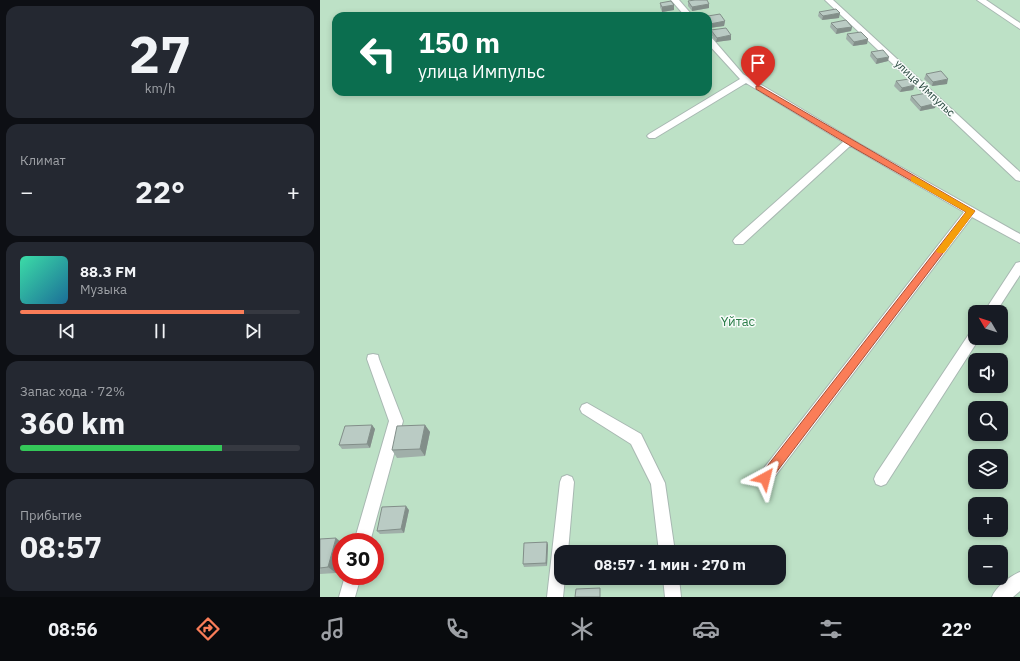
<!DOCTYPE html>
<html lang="ru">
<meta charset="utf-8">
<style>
:root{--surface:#171b24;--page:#242831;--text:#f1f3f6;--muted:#9ea1a6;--line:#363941;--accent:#fa7d58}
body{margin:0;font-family:"IBM Plex Sans",sans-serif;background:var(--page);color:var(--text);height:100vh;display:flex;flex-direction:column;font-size:15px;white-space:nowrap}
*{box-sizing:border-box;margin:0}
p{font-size:13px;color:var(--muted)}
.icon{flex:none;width:22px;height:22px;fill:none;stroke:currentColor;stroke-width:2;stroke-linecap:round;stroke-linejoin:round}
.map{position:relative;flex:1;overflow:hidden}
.drawer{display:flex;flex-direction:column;gap:6px;padding:6px;background:#0d0f14;width:320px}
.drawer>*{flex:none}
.hud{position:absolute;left:12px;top:12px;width:380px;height:84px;border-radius:12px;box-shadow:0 2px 6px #0003;background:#0b6e4f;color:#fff;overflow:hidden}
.needle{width:26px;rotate:309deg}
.buttons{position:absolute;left:648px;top:305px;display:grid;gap:8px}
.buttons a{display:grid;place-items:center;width:40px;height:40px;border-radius:8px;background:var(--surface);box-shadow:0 2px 6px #0003;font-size:20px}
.speed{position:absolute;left:12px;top:533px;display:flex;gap:8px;font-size:20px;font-weight:700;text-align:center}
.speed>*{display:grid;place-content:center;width:52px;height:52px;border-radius:50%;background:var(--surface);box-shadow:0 2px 6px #0003;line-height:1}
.speed .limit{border:6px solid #d22;background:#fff;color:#111}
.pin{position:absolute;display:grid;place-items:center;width:34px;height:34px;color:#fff;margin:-41px -17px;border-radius:50% 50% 50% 0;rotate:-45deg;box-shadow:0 0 4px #0007}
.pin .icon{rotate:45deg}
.me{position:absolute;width:44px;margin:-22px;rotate:38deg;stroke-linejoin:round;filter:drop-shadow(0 0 3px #0008)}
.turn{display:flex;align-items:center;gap:14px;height:84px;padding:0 20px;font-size:18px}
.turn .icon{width:52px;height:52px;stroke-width:2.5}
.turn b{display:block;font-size:28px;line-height:34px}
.big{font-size:30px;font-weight:700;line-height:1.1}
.drawer .widget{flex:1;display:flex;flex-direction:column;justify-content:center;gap:6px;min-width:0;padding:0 14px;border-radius:12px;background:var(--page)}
.drawer .dial{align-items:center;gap:0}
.dial b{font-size:52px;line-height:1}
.song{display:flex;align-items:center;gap:12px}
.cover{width:48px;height:48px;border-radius:6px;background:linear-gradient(135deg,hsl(160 70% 55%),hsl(200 70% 35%))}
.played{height:4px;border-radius:2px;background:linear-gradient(90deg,var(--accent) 80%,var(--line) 80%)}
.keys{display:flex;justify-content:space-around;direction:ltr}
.heat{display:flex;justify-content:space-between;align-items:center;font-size:22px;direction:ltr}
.charge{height:6px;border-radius:3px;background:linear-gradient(90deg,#34c759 72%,var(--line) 0)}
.trip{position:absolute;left:234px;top:545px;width:232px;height:40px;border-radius:12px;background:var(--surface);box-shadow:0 2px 6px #0003;font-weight:700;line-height:40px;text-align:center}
.tabs{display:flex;height:64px;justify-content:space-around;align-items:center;background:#090b0e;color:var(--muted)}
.tabs .icon{width:28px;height:28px}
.tabs .active{color:var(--accent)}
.tabs b{font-size:18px;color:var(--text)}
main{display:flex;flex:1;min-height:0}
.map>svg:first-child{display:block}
.green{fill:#bde1c6;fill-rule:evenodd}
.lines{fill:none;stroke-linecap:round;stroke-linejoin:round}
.minor-casing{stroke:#a8b8b2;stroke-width:2}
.minor{fill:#fff;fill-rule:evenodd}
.wall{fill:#a0afa9}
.shaded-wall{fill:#828e89}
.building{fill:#bacbc4;stroke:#828e89}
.route{fill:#fa7d58;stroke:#a25139}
.slow{fill:#f59e0b}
.labels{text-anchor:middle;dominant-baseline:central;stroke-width:3;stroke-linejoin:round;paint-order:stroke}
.far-street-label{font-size:11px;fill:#23433a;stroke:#f7fbf9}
.park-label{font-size:13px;fill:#2a7d48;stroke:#f7fbf9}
</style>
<main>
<section class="drawer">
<div class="widget dial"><b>27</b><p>km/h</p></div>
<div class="widget"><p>Климат</p>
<div class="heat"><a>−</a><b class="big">22°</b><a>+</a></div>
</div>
<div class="widget">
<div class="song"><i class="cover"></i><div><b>88.3 FM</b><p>Музыка</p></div></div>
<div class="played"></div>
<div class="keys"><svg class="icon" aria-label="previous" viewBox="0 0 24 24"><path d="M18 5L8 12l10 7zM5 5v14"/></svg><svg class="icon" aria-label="pause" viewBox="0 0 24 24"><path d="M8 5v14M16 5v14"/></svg><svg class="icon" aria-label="next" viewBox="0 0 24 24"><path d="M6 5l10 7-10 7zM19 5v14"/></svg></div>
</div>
<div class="widget"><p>Запас хода · 72%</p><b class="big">360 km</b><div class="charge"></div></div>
<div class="widget"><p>Прибытие</p><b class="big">08:57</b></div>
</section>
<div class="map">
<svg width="700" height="597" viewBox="0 0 700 597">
<rect width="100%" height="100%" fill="#e6efeb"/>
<path class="green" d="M0,0H700V597H0ZM16,16H388V92H16ZM655,312H681V338H655ZM655,360H681V386H655ZM655,408H681V434H655ZM655,456H681V482H655ZM655,504H681V530H655ZM21,542H55V576H21ZM241,552H459V578H241ZM655,552H681V578H655Z"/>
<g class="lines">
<defs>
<path id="minor" d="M351,0H359L373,16H365Z
M505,0H513L700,172V181L696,180Z
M657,0H666L700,23V29Z
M388,37H391L423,74L540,144L700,234V243L652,217L450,483L445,485L440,483L438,478L440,473L644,212L530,146L423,244H415L413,241L415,238L523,142L426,83L335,138H329L327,136L329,134L420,79L388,44Z
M700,262V275L676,312H664L696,263Z
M655,330V338L659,339L566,484L561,486L556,484L554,479L556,474L651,331Z
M53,354L58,355L59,359L83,421L50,542H34L69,421L47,359L48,355Z
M267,403L321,434L345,483L355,552H339L331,484L311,444L262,413L260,409L262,405Z
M247,475L252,477L254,482L248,552H241V578H245L243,597H227L240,482L242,477Z
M700,572V591L693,597H672C676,587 690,576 700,572Z
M25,576H41L35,597H19Z
M343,578H359L361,597H345Z"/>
</defs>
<use href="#minor" class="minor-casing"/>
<use href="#minor" class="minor"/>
</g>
<path class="wall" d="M368,1L389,8L372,11L368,6Z
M340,3L354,5V10L342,12L340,7Z
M499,12L519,18L502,20L498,16Z
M388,16L405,21L404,26L389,28L388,26Z
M511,23L532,27L531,31L516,34L510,27Z
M391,30L411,40L396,42L391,34Z
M527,34L548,39L547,44L533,46L526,39Z
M551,52L568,61L556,64L550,56Z
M423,58L438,61L437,66L426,67L423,63Z
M606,74L627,84L612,86L604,79Z
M576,81L595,85L593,90L580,92L574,86Z
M591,96L615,108L600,111L590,100Z
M52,425L55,429L50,448L22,449L19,445Z
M105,425L110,432L105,456L77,458L72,450Z
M89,510L84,533L60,534L57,531Z
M0,539L16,573L0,574Z
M227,542L228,545L227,566L204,567L203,564Z"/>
<path class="shaded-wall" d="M389,4V8L372,11V7Z
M354,5V10L342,12V7Z
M520,13L519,18L502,20L503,16Z
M405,21L404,26L389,28L390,24Z
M532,27L531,31L516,34L517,29Z
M411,35V40L396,42L397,38Z
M548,39L547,44L533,46L534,42Z
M569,57L568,61L556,64L557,59Z
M438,61L437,66L426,67V63Z
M628,79L627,84L612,86L613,82Z
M595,85L593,90L580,92L582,88Z
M617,103L615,108L600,111L601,107Z
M52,425L55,429L50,448L47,444Z
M105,425L110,432L105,456L100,449Z
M86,506L89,510L84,533L81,529Z
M16,538L21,542V553L16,573L8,567Z
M227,542L228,545L227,566L226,563Z"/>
<path class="building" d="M375,0H387L389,4L372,7L368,1Z
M351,1L354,5L342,7L340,3Z
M516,9L520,13L503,16L499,12Z
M400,14L405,21L390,24L388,21V16Z
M526,20L532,27L517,29L511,23Z
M406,28L411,35L397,38L391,30Z
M541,32L548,39L534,42L527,34Z
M563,50L569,57L557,59L551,52Z
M435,56L438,61L426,63L423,58Z
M621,71L628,79L613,82L606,74Z
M589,79L595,85L582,88L576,81Z
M607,93L617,103L601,107L591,96Z
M52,425L47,444L19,445L25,426Z
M105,425L100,449L72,450L77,426Z
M86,506L81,529L57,531L62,507Z
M16,538L8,567L0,568V539Z
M227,542L226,563L203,564L204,543Z
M280,588V597H255L256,589Z"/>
<path class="route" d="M436,86H440L655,211L449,482L445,483L441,482L440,478L441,474L646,212L534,148L436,89Z"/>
<path class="slow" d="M594,176L655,211L624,253H618L616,251L646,212L591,181V177Z"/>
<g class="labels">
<g class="far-street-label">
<text transform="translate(605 88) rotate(43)">улица Импульс</text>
</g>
<g class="park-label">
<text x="418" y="321">Үйтас</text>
</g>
</g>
</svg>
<div class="buttons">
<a><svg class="needle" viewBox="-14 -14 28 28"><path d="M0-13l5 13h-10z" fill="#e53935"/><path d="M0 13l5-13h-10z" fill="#9ea1a6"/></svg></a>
<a><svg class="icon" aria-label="sound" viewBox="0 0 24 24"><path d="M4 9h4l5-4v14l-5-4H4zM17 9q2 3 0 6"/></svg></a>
<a><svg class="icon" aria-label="search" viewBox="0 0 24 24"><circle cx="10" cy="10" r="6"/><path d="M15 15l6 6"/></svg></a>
<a><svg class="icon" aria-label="layers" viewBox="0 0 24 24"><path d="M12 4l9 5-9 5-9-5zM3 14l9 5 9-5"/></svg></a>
<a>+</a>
<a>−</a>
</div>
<div class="speed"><div class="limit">30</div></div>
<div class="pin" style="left:438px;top:87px;background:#d93025"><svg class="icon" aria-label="arrive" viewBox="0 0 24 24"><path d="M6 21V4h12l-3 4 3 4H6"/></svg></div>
<svg class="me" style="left:445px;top:478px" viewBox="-20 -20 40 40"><path d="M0-17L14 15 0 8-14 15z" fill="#fa7d58" stroke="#fff" stroke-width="4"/></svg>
<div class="trip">08:57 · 1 мин · 270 m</div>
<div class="hud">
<div class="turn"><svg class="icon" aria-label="left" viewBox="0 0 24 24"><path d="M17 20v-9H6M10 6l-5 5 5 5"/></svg><div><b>150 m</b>улица Импульс</div></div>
</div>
</div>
</main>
<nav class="tabs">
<b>08:56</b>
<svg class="icon active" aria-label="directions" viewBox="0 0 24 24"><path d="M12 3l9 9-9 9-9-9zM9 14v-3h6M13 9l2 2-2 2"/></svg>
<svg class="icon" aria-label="music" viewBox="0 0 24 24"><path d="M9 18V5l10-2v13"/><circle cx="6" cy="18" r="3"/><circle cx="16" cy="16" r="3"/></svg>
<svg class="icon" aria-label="phone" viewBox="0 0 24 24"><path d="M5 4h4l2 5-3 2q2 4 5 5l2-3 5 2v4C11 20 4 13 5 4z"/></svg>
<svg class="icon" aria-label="climate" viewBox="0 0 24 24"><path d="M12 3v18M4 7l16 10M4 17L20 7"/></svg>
<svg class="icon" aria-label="car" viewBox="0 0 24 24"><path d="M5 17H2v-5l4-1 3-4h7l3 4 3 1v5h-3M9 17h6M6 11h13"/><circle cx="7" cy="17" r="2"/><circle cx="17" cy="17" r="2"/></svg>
<svg class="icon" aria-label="filters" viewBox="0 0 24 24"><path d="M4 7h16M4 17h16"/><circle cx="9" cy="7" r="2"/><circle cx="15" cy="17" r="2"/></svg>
<b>22°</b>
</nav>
